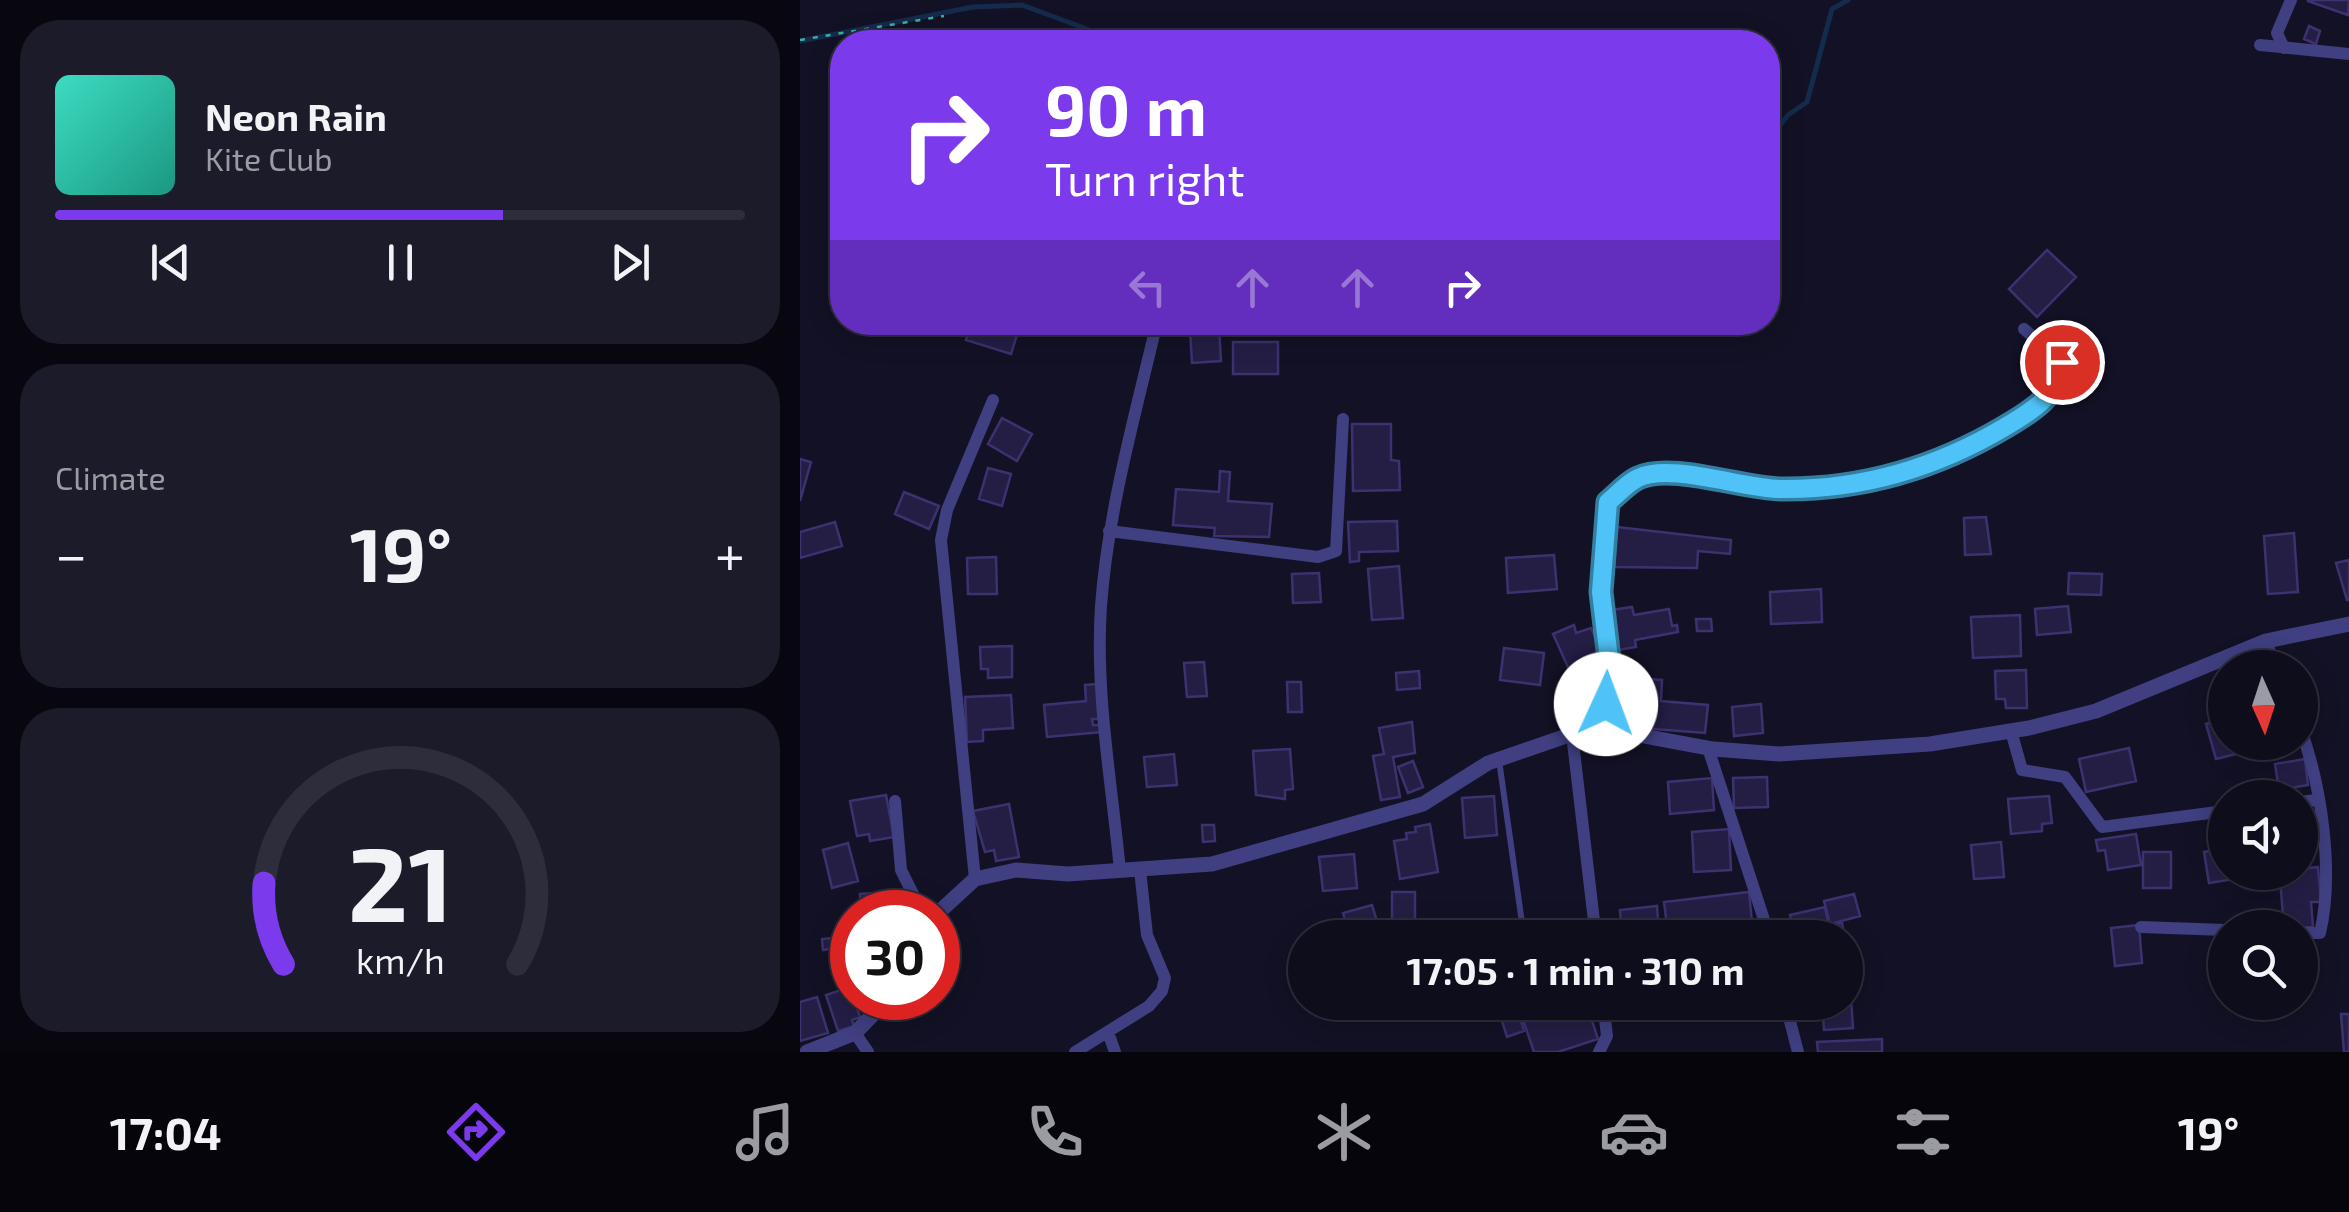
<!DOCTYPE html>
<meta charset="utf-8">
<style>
:root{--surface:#0e0d1c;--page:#1c1b29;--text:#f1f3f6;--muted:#9b9ca3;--line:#2e2d3b;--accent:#7c3aed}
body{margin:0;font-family:"Exo 2",sans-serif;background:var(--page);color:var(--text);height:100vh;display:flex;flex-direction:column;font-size:38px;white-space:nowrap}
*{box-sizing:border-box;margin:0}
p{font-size:32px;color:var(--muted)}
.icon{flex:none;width:55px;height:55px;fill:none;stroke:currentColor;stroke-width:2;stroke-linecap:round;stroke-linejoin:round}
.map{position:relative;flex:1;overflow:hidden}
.details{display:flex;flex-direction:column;gap:20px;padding:20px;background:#08070f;width:800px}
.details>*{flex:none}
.banner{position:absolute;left:30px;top:30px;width:950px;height:305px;border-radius:40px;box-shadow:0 5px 25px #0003,0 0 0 2px var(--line);background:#7c3aed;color:#fff;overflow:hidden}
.needle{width:65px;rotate:177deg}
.fabs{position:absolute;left:1408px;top:650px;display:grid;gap:20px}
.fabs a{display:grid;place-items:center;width:110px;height:110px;border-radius:50%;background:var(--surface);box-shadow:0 5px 25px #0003,0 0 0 2px var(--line);font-size:50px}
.speed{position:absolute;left:30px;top:890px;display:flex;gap:20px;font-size:50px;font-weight:700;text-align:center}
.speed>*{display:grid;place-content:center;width:130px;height:130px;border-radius:50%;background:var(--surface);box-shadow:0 5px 25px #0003,0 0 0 2px var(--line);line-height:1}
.speed .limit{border:15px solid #d22;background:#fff;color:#111}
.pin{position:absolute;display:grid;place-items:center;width:85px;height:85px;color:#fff;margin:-42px;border:5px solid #fff;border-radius:50%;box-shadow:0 2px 10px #0007}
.me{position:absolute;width:110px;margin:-55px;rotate:2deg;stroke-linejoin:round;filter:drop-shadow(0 0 8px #0008)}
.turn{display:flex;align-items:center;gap:35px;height:210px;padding:0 50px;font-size:45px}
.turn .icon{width:130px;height:130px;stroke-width:2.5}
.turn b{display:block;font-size:70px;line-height:85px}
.lanes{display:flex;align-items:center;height:95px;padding:0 50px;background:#0003;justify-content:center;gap:50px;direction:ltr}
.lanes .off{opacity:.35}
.big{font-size:75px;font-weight:700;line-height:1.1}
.details .widget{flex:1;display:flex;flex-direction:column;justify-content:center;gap:15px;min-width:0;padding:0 35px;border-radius:40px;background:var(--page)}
.details .dial{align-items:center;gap:0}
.dial svg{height:260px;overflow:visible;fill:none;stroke:var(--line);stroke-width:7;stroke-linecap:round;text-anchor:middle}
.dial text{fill:var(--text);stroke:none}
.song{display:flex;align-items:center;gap:30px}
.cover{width:120px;height:120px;border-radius:15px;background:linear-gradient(135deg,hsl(170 70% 55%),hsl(170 70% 35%))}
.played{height:10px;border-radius:5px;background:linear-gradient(90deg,var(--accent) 65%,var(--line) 65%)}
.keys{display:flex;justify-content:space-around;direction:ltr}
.heat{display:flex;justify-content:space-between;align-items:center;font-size:55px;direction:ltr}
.trip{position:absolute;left:488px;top:920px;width:575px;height:100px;border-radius:50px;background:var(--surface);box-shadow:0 5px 25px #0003,0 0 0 2px var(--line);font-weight:700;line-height:100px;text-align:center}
.tab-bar{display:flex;height:160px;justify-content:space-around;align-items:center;background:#06050b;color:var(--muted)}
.tab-bar .icon{width:70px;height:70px}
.tab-bar .on{color:var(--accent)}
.tab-bar b{font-size:45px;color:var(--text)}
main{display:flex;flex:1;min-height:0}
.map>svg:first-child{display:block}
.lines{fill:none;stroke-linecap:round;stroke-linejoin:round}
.stream{stroke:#142b4c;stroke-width:5}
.building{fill:#241e45;stroke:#3b326f;stroke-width:2.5}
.path{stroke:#38b0a4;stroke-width:2.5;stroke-dasharray:5 8;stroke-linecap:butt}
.service{stroke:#3f3f81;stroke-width:6}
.minor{stroke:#3f3f81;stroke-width:12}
.tertiary{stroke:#3f3f81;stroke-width:15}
.route-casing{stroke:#337fa1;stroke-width:25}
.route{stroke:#4fc3f7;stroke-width:18}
</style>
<main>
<section class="details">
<div class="widget">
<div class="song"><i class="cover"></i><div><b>Neon Rain</b><p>Kite Club</p></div></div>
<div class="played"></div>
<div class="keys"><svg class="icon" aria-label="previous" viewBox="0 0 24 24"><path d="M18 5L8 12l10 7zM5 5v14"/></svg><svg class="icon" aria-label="pause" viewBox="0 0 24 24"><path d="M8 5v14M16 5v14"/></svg><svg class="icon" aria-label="next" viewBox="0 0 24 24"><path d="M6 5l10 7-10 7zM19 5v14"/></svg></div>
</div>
<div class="widget"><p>Climate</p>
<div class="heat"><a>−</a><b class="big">19°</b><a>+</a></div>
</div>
<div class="widget dial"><svg viewBox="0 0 100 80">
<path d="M14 69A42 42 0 1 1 86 69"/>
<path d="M14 69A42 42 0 0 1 8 44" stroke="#7c3aed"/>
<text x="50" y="56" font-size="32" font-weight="700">21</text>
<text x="50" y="72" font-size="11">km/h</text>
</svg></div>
</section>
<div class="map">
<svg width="1549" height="1052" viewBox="0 0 1549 1052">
<rect width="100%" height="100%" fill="#131125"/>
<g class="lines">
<path class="stream" d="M0,41L173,7L222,5L322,42
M968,140L988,115L1007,102L1032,9L1048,0"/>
</g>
<path class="building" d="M1549,0L1548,15L1508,1V0Z
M1509,26L1520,31L1516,44L1504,39Z
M1247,250L1276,277L1237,317L1209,289Z
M171,322H221L211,354L166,340Z
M419,326L421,361L392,363L390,331L385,327Z
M433,342H478V374H433Z
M202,418L232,434L217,461L188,444Z
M552,424H591V460L599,461L600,490L553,491Z
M0,459L11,462L0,501Z
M188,468L211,474L202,506L179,499Z
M420,471L430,472L428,501L472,504L469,537L414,536L415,528L373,525L376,489L419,492Z
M104,492L139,506L129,529L95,514Z
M1186,517L1191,554L1165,555L1164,518Z
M597,521L598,551L559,552V561L550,562L548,522Z
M35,522L42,546L0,558V532Z
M817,527L931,540L930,554L898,551L897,568L814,567Z
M1494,533L1498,592L1468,594L1464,536Z
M754,555L757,589L708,593L706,558Z
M196,557L197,594H168L167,558Z
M1549,560V600H1547L1536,563Z
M599,566L603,618L572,620L568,569Z
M519,573L521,602L493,603L492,574Z
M1269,573L1302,574L1301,595L1268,594Z
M1021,589L1022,622L971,624L970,592Z
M1268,606L1271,632L1237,635L1235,609Z
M832,607L834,615L869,609L872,626L877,625L878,632L835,640L836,647L818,650L811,610Z
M1220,615L1221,656L1173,658L1171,617Z
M896,619H911L912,631H897Z
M774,625L776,633L791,628L806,661L772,676L753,634Z
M212,646V677L188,678V669H181L180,647Z
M704,648L744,653L740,685L700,680Z
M404,662L407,696L387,697L384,663Z
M1226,670L1227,708H1206L1205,699H1196L1195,671Z
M619,671L620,688L597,690L596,673Z
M823,677L862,680L861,701L908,705L905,733L815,726Z
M487,682H501L502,712H488Z
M297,684L300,719H292L293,725H301L302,732L247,737L244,705L286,701L285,685Z
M211,695L213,728L183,730V741L167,742L165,697Z
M961,704L963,733L934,736L932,707Z
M1425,719V742H1450L1452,750L1416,759L1406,724Z
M612,722L615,753L593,757L600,797L581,800L573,756L584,754L579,728Z
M1329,748L1336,781L1286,792L1279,759Z
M490,749L493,789L485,790V799L456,795L453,751Z
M374,754L377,785L347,787L344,757Z
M1505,759L1508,785L1479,790L1475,764Z
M613,761L623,787L608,793L598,767Z
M967,777L968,807L934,808L933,778Z
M912,778L914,810L870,814L868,782Z
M86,795L94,837L70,841L69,834L57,836L50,801Z
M694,796L697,835L665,838L662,798Z
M1249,796L1252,823L1242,824V831L1211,834L1208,799Z
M209,804L219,857L196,861L194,850L185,852L173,811Z
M1512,811L1517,844L1500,846V813Z
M630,824L638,872L600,879L594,841L607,839L606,833L616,832L615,827Z
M402,825H414L415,841L403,842Z
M929,829L931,870L894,872L892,832Z
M1336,834L1341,865L1308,870L1305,850L1298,851L1296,840Z
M1201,842L1204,877L1174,879L1171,845Z
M48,843L58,881L32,888L23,850Z
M1425,848V872H1433L1434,879L1409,883L1404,852Z
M1343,852H1371V888H1343Z
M554,854L557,888L523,891L519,857Z
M1518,867L1521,902H1511L1513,927L1484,928L1480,879L1500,869Z
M89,892L90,912H61L60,894Z
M592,892H615V923H592Z
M949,892L953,932L900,937L899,930L868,934L864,902Z
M1054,894L1060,916L1030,924L1024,901Z
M572,905L582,938H550L543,913Z
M857,906L859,936L822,938L820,910Z
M1025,907L1029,926L1042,923L1045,938H1010L1007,925L993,928L990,915Z
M1339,925L1342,963L1315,966L1311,928Z
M1007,928L1009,938H979L978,933Z
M52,936V964L46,965V971L33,972L30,949L23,950L22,939Z
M50,987L60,1017L52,1020L54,1026L38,1031L26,995Z
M17,997L28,1033L0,1041V1002Z
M1051,999L1053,1028L1024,1030L1022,1002Z
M696,1002H715L724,1031L707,1037Z
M717,1002H786L798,1039L758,1052H734Z
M1541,1014H1549V1052H1544Z
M1082,1039V1052H1018L1017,1042Z"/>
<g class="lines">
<path class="path" d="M0,40L144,16"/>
<path class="service" d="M699,760L724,937L794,920"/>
<path class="minor" d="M1460,45L1549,54
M1484,48L1477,33L1491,0
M309,531L518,557L536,551L543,419
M1466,641L1476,668
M1500,727C1522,787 1534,873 1520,933H1500
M1211,731L1222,770L1265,777L1302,827L1425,811
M802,732L811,676L801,592L808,503C817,495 827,483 838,478C871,462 943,489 981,489C1062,490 1136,469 1205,427C1235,410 1257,398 1262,362L1224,329
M772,734L796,938
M908,748L970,938
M95,801L101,870L122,912
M1500,802L1516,800
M320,871C312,784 295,694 301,606C308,510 335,416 357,322
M175,879L141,540L147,510L193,400
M1341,927L1425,930
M985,1002L998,1052
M308,1032L315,1052
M55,1033L68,1052
M275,1052L349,1006L362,991L365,978L347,935L340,870
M799,1052L807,1036L803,1002"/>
<path class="tertiary" d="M138,913L175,879L216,870L268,874L412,864L623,804L688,763L772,734L822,732L913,749L979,754L1130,744L1229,728L1296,711L1466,641L1549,624
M7,1052L55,1033L89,998"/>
</g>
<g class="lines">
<defs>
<path id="route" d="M806,704L811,676L801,592L808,502C817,495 827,483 838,478C871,462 943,489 981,489C1063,490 1136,468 1205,427C1234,410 1257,396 1262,362"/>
</defs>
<use href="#route" class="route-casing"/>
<use href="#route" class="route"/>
</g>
</svg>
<div class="fabs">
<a><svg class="needle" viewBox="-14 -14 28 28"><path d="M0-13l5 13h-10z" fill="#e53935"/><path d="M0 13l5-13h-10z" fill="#9b9ca3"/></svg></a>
<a><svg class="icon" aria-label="sound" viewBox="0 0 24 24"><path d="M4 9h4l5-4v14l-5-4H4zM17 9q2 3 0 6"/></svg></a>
<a><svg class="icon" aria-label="search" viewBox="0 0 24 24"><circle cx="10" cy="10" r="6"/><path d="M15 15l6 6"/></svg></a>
</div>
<div class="speed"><div class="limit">30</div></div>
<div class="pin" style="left:1262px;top:362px;background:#d93025"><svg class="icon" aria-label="arrive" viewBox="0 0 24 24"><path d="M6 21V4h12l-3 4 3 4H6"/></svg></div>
<svg class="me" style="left:806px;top:704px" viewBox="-20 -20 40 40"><circle r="19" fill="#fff"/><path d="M0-13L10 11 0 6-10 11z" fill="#4fc3f7"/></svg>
<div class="trip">17:05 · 1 min · 310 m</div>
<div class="banner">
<div class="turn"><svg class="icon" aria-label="right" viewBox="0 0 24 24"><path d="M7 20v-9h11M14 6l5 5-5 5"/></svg><div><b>90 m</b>Turn right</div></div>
<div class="lanes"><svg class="icon off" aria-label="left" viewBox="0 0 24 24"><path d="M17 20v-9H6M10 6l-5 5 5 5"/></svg><svg class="icon off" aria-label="ahead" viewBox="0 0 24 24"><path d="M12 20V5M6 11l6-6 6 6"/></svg><svg class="icon off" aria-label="ahead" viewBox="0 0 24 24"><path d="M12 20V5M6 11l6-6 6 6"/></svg><svg class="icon" aria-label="right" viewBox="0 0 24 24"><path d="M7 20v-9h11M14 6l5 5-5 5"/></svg></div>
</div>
</div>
</main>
<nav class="tab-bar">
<b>17:04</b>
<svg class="icon on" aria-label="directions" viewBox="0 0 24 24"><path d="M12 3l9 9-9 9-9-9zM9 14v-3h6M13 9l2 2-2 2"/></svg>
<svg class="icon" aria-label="music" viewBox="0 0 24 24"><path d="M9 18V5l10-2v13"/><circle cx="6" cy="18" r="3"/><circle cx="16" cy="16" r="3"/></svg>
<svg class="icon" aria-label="phone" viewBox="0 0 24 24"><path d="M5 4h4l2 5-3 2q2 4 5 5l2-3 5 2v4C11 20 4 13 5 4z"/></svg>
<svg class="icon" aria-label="climate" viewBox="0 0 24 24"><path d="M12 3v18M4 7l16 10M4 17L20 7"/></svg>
<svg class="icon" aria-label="car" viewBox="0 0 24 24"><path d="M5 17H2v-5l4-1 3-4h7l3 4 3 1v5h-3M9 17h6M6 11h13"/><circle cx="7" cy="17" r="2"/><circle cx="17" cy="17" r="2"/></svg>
<svg class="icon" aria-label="filters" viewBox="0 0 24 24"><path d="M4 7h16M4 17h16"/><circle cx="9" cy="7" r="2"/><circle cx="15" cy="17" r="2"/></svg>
<b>19°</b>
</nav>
